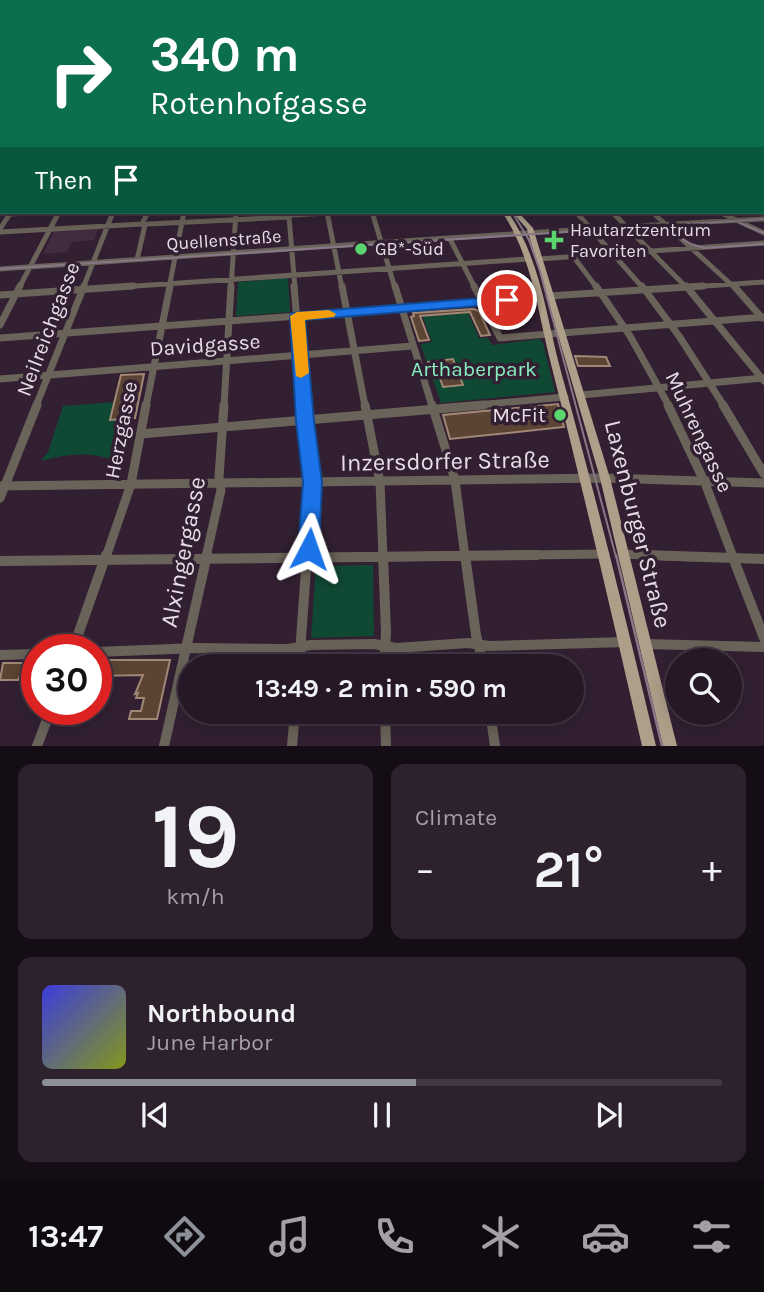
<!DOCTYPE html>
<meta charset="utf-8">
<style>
:root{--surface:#261826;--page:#2e212e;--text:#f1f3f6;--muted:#a4a0a7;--line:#423743;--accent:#8c9099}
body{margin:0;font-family:Karla,sans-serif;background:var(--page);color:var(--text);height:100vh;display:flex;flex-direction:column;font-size:26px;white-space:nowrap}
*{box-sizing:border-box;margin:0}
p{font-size:23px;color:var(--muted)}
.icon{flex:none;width:38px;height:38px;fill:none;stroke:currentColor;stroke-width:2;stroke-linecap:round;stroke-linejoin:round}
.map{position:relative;height:746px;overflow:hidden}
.details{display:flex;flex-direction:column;gap:18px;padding:18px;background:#150d15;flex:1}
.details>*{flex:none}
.hud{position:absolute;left:0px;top:0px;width:765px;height:214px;box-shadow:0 4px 18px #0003,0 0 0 2px var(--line);background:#0b6e4f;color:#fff;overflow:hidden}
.buttons{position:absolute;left:665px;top:648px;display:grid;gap:14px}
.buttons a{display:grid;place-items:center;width:77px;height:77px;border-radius:50%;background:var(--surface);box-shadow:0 4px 18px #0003,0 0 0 2px var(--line);font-size:35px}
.speed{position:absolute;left:21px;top:634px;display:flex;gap:14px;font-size:35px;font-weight:700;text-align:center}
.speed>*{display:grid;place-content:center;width:91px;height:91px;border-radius:50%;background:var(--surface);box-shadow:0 4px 18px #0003,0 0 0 2px var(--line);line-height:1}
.speed .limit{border:10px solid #d22;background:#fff;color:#111}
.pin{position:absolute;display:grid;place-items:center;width:60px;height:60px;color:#fff;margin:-30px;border:4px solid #fff;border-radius:50%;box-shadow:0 2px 7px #0007}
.me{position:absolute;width:77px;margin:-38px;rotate:4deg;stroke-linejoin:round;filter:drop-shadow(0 0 5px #0008)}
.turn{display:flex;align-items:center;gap:24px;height:147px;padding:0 35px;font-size:32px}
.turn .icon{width:91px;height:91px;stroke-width:2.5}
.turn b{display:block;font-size:49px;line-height:60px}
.then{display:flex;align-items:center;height:66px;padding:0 35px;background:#0003;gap:14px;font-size:26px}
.big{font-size:52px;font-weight:700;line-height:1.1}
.details .widget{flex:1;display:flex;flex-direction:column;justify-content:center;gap:10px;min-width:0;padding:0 24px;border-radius:14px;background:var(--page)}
.details .dial{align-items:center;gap:0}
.dial b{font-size:91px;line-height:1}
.song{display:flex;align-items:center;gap:21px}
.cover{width:84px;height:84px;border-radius:10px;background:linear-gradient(135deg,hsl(240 70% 55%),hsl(70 70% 35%))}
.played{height:7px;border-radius:4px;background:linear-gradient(90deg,var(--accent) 55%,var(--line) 55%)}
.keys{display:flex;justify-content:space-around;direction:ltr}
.heat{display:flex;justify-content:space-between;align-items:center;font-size:38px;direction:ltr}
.details .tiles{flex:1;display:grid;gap:18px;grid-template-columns:1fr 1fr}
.widget:last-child{grid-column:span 2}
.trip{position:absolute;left:178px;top:654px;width:406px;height:70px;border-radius:35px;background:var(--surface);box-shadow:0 4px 18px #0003,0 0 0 2px var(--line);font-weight:700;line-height:70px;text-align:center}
.dock{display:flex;height:112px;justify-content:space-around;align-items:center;background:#0f0a0f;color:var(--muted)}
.dock .icon{width:49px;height:49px}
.dock .current{color:var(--accent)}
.dock b{font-size:32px;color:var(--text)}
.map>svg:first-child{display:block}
.built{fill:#412b41}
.green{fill:#0f4933}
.building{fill:#5b4433;stroke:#a18775;stroke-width:2}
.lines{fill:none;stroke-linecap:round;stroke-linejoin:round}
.minor-far3{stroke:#6a6359;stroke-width:5}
.minor-far2{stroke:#6a6359;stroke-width:7}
.minor-far1{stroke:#6a6359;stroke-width:9}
.minor{stroke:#6a6359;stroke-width:10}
.major{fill:#ad9f89;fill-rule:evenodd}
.tram-far1{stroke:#887887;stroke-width:2}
.tram{stroke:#887887;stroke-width:2.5}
.route{fill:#1a73e8;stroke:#114b97;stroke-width:2}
.slow{fill:#f59e0b}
.poi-dot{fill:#5bd56e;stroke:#322032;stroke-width:2.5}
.labels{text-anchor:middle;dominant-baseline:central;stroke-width:7;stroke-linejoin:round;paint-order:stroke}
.far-poi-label{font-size:18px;fill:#e9dce8;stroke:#322032;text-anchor:start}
.far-street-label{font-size:18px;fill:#e9dce8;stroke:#322032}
.street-label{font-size:21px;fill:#e9dce8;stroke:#322032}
.park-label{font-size:21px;fill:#87efc0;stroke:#322032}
.poi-label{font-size:21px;fill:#e9dce8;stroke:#322032;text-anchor:end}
.near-street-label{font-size:24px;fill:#e9dce8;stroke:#322032}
</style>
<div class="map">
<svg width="764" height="746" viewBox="0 0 764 746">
<rect width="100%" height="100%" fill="#322032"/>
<path class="built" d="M99,228L94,240L72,242L67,252L43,254L54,231Z"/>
<path class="green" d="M288,278L290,312L236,316L238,282Z
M468,313L479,338H488L492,345L539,339L543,343L555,392L441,403L421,346V344L432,342L423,317Z
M115,402L124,419L113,460C89,451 65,454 41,461L48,452L63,406Z
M373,565L374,636L311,638L316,566Z"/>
<path class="building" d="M474,309L479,311L490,335L481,336L470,312L420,316L429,340L419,341L411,317L414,316L413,313Z
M575,356L606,357L610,366H578Z
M453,359L463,385L443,387L438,372H431L428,362Z
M144,374L135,418L110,420L121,375Z
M558,404L564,427L450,439L443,415Z
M96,660H170L157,719H129L131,711H141L144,698H136L138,693L135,694L143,675L96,676Z
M3,663H26L18,680H0Z"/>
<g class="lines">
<path class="minor-far3" d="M288,212L292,215L344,212
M327,212L342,288
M372,212L395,288
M576,212L643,288
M612,212L687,288
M652,212L735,288
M719,212L764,233
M9,214L49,212
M0,229L11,212
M0,232L142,224L148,212
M450,239L475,288
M573,256L597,288
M539,259L764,243
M137,260L145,225L148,224L289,217L295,288
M0,269C255,252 509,232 764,219
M19,288L59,212
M83,288L113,212
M107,288L528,259
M169,288L184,212
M231,288L236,212
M676,288L764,282"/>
<path class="minor-far2" d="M294,286L304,406
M342,286L365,406
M395,286L432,406
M474,286L500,338L764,317
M596,286L630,336L669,406
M642,286L679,336L724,406
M686,286L764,381
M734,286L762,318
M0,295L133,286
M549,296L703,286
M0,325L20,286
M0,338L539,298
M0,379L413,346
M581,395L763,378
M36,406L84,286
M146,406L170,286
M224,406L231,286
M466,406L565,397"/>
<path class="minor-far1" d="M304,405L313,482L306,557
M365,405L380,482L383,557
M432,405L455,480L465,557
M668,405L705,483L733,557
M723,405L764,474
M140,434L484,405
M0,486L605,478L764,483
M0,498L37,405
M623,554L694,557
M106,557L131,484L146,405
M206,557L221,490L219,477L224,405
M386,557L605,554"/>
<path class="minor" d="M383,555L386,632L384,667
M465,555L476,635L484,667
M645,555L764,559
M732,555L764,638
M0,561L537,555
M645,644L764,647
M73,649L106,555
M96,652L197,648L288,649L311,645L374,644L396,648L468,643L489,646L625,642
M0,655L37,654
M299,667L307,555
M385,712L386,746
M490,712L495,746
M37,746L51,709
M164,746L207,555
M292,746L295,712"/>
<path class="major" d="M0,119H2V122H0Z
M763,144H764V146H763Z
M763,161H764V165H763Z
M0,183H2V187H0Z
M502,212H508C540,258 546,315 560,368C595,493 626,619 656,746H642C613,620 584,493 552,368C538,315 533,258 502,212Z
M512,212H518L533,228L610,478L677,746H663L600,478L527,229Z"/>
<path class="tram-far1" d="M512,212L529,240L540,271L616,557
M740,223L764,233
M662,227L691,244L704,248L764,244
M0,269L764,219"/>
<path class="tram" d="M616,555L662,746"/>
</g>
<linearGradient id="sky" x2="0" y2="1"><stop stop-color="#1c121c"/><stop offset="0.53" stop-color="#49425a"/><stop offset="1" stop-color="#49425a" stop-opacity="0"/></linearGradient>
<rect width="764" height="224" fill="url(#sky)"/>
<path class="route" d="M507,296L514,300L512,303L305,320L314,421L322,482L319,549L316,555L309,558L301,555L298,549L303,482L296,421L290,316L292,313Z"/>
<path class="slow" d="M329,310L336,314L334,317L305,320L309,373L301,378L296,376L290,316L297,312Z"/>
<g class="poi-dot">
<path d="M550.5 229.5h7v7h7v7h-7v7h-7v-7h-7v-7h7z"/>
<circle cx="361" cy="249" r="7"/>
<circle cx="560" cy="415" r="7"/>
</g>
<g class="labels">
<g class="far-poi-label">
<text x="570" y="230">Hautarztzentrum<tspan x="570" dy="21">Favoriten</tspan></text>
<text x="375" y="249">GB*-Süd</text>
</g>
<g class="far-street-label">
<text transform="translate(224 240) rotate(-4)">Quellenstraße</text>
</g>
<g class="street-label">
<text transform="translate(48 329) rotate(-69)">Neilreichgasse</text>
<text transform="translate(205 345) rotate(-4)">Davidgasse</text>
<text transform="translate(121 430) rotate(-79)">Herzgasse</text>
<text transform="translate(699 432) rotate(65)">Muhrengasse</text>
</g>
<g class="park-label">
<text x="474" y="369">Arthaberpark</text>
</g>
<g class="poi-label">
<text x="546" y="415">McFit</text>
</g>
<g class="near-street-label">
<text transform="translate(445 461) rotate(-1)">Inzersdorfer Straße</text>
<text transform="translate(638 524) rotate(76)">Laxenburger Straße</text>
<text transform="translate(183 552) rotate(-79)">Alxingergasse</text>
</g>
</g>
</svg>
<div class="buttons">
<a><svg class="icon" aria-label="search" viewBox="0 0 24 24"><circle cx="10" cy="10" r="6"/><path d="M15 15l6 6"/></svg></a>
</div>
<div class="speed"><div class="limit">30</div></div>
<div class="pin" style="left:507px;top:300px;background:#d93025"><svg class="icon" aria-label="arrive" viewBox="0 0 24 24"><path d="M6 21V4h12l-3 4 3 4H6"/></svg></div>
<svg class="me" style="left:309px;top:549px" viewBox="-20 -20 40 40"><path d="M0-17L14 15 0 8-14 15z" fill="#1a73e8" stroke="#fff" stroke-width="4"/></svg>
<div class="trip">13:49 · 2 min · 590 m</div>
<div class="hud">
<div class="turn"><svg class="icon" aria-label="right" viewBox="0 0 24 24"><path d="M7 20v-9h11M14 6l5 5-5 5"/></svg><div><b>340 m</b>Rotenhofgasse</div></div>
<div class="then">Then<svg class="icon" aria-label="arrive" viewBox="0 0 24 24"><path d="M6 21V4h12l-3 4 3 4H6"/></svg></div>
</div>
</div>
<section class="details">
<div class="tiles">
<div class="widget dial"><b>19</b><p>km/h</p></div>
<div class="widget"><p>Climate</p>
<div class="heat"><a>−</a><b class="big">21°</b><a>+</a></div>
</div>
<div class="widget">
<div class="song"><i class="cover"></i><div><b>Northbound</b><p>June Harbor</p></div></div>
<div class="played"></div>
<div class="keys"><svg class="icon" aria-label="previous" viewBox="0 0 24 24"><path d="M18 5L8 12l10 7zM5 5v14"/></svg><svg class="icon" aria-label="pause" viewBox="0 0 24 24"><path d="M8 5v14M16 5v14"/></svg><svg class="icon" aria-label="next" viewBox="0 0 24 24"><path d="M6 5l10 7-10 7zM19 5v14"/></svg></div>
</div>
</div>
</section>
<nav class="dock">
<b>13:47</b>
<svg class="icon current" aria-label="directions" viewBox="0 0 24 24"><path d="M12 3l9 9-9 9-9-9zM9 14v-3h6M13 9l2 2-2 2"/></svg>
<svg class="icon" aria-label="music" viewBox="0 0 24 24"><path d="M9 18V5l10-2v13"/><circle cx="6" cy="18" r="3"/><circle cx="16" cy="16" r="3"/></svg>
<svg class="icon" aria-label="phone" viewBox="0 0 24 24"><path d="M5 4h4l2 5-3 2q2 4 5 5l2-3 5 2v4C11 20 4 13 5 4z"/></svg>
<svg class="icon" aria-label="climate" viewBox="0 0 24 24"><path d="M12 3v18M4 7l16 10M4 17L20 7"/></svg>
<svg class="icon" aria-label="car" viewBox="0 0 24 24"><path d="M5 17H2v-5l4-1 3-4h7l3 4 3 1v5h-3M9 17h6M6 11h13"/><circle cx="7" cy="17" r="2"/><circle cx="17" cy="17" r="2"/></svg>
<svg class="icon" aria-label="filters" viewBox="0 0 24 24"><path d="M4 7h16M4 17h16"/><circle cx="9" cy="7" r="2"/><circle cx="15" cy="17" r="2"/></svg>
</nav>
